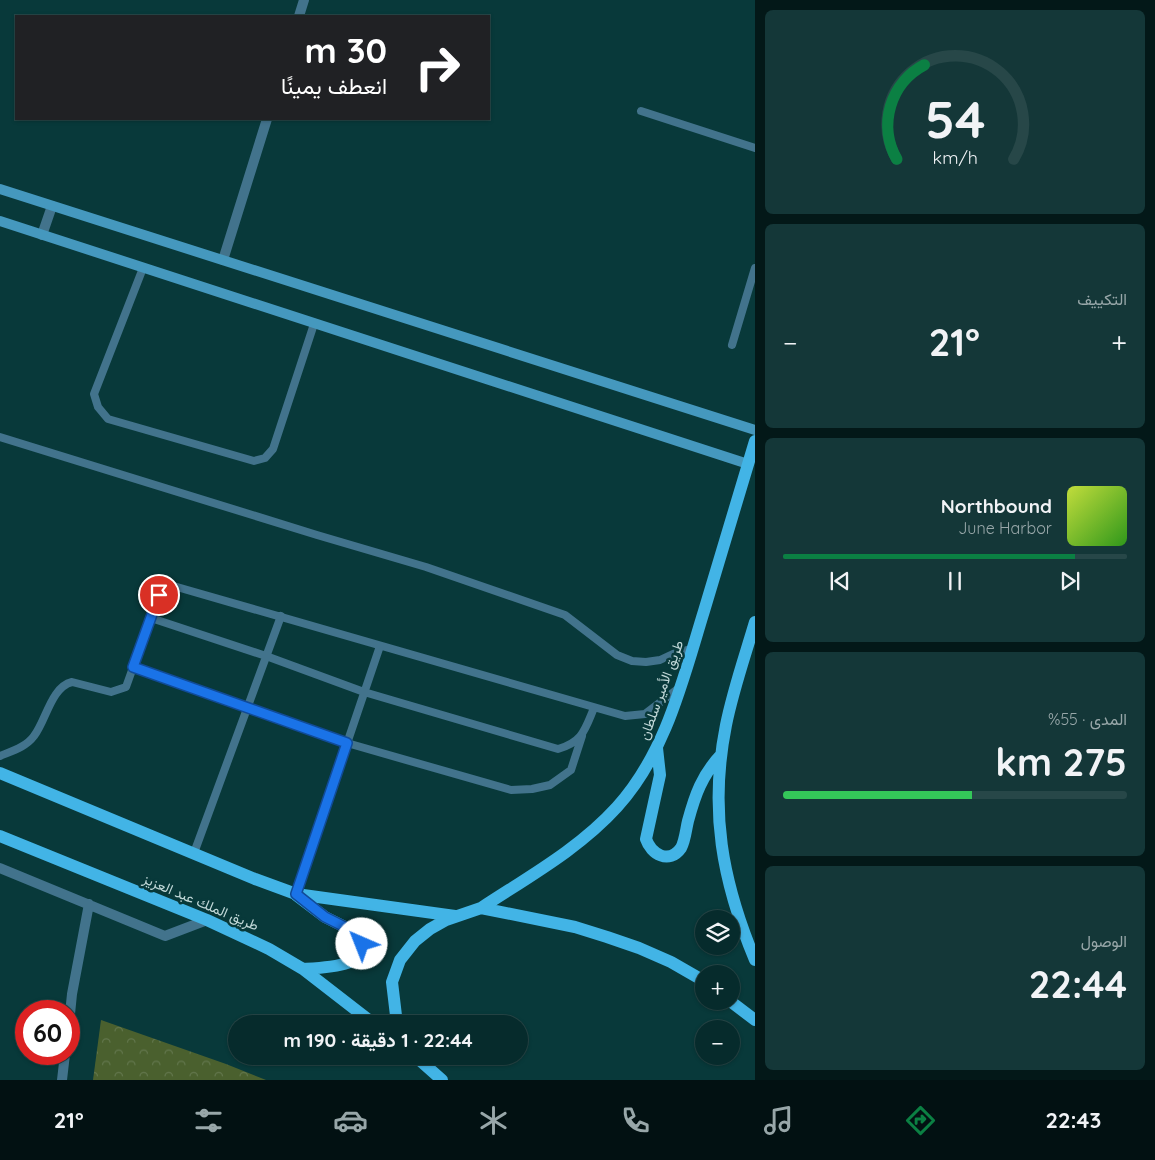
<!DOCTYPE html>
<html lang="ar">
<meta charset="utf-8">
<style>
:root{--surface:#062b2c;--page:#143738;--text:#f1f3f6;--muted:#98a7a9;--line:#274748;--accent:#0b8043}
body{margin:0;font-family:Quicksand,Vazirmatn,sans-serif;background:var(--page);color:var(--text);direction:rtl;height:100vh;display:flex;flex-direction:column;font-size:19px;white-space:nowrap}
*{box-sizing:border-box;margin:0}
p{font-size:16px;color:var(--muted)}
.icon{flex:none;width:28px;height:28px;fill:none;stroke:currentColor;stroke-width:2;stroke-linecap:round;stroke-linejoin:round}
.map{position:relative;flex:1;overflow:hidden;direction:ltr}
.side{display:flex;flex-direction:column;gap:10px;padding:10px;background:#031818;width:400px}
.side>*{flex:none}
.banner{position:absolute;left:15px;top:15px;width:475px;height:105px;border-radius:0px;box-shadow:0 1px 4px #0004,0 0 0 1px var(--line);direction:rtl;background:#202124;color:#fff;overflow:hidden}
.fabs{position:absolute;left:695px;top:910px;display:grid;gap:10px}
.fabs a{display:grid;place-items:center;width:45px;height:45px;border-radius:50%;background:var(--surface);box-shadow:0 1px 4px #0004,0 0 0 1px var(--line);font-size:25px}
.speed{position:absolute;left:15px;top:1000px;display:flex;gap:10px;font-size:25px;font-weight:700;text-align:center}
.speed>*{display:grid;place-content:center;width:65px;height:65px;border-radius:50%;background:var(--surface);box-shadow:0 1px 4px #0004,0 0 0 1px var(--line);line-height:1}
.speed .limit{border:8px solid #d22;background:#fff;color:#111}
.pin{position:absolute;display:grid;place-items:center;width:42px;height:42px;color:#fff;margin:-21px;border:2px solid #fff;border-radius:50%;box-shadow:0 1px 5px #0007}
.me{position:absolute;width:55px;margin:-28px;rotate:316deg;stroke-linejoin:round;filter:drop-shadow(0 0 4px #0008)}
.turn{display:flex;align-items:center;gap:18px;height:105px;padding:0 20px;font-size:22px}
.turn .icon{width:65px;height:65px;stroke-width:2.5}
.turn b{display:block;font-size:35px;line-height:42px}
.big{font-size:38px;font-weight:700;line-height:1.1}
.side .card{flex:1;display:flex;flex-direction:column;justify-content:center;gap:8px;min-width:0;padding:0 18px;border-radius:8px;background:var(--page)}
.side .dial{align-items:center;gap:0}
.dial svg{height:130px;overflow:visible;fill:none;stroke:var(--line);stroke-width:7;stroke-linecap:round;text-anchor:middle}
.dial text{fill:var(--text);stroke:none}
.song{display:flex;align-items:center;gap:15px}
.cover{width:60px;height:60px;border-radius:8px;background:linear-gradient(135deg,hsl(70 70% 55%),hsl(110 70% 35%))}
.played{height:5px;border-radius:2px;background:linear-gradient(90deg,var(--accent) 85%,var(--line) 85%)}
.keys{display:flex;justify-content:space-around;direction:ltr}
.heat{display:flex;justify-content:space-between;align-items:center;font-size:28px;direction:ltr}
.charge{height:8px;border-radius:4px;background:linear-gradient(90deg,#34c759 55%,var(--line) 0)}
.trip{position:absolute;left:228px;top:1015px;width:300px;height:50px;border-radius:25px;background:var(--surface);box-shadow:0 1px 4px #0004,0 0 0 1px var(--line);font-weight:700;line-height:50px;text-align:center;direction:rtl}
.dock{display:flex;height:80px;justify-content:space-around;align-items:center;background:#021112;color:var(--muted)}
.dock .icon{width:35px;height:35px}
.dock .active{color:var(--accent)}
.dock b{font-size:22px;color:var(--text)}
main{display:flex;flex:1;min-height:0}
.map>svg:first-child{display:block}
.forest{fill:url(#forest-crowns)}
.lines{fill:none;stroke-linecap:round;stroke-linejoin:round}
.lane{stroke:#42738c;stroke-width:8}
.street{stroke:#42738c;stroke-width:10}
.secondary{stroke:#4598be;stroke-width:10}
.primary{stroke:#42b4e6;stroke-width:12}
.route-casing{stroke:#114b97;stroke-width:12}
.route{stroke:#1a73e8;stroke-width:9}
.labels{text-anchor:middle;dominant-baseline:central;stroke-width:5;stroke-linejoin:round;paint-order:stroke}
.street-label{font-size:14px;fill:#c1d8d8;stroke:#08393a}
</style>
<main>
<section class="side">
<div class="card dial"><svg viewBox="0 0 100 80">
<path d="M14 69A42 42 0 1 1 86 69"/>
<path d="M14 69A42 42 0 0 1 31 11" stroke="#0b8043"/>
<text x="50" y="56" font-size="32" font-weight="700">54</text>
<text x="50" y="72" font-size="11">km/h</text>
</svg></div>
<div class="card"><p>التكييف</p>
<div class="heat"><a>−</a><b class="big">21°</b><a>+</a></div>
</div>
<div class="card">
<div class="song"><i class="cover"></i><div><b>Northbound</b><p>June Harbor</p></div></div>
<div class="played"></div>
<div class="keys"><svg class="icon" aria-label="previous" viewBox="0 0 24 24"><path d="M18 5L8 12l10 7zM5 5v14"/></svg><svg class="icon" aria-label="pause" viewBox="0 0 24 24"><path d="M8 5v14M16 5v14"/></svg><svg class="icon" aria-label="next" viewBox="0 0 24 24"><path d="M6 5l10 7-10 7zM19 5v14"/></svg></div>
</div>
<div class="card"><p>المدى · 55%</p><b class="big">275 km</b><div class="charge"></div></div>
<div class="card"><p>الوصول</p><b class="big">22:44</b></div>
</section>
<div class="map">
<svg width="755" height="1080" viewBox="0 0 755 1080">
<defs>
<pattern id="forest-crowns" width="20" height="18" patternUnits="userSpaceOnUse" patternTransform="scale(1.25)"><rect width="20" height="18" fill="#4a602e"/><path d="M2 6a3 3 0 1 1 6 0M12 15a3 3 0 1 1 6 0" fill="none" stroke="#62764c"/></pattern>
</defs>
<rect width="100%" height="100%" fill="#08393a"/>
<path class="forest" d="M101,1020L226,1064L266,1080H93Z"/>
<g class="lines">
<path class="lane" d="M641,111L755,148
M143,268L94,394L98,407L108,419L254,461L265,458L273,449L314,324
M732,345L755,268
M0,437L317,535L426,567L565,615L617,655L632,661L646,662L660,660L675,653L692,649
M151,618L266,656L364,692L558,749C583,742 585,729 594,708
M133,667L347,743L511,790L532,789L550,785L571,770L582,736
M0,756C12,751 26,747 34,736C46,721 51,687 72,682L111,692L126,687L159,595L165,586L170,585L625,716L645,714L679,688
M194,853L281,616
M296,894L380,646"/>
<path class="street" d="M299,16L304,0
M42,235L52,206
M223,260L267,119
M0,868L165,936L207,920
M69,1024L72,994L89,904
M62,1080L65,1054"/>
<path class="secondary" d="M0,189L755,430
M0,221L748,464"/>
<path class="primary" d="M755,622C745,656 733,690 726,725C709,810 722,881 755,960
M657,748L660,775L646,839C651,854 669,865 681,848C685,841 686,829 688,821C695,795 702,775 721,755
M0,773L255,879L296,894L455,916
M0,836L207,920L269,949L303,969L374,1024
M296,895L325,917L359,934C381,967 320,968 303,969
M481,908C528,877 579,849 617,807C666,753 683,679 704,611C721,554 738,498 755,441
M730,1001L755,1020
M397,1024L392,982L400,960L415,941L430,929L446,920L481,908L575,927L607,937L639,948L671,962L704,981
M415,1056L442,1080"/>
</g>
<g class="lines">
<defs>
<path id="route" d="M159,595L133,667L347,743L296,894L325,917L359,934L362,944"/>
</defs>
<use href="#route" class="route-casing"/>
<use href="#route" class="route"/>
</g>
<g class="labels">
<g class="street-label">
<text transform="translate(661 690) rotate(-70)">طريق الأمير سلطان</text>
<text transform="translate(201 902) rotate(23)">طريق الملك عبد العزيز</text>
</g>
</g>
</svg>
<div class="fabs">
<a><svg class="icon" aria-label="layers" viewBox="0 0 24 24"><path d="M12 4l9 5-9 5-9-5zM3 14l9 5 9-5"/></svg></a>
<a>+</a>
<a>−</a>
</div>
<div class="speed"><div class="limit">60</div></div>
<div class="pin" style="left:159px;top:595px;background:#d93025"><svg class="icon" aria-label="arrive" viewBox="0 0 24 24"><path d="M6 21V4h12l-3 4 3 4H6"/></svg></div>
<svg class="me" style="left:362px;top:944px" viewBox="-20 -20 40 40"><circle r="19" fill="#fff"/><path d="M0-13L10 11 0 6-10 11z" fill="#1a73e8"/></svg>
<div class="trip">22:44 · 1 دقيقة · 190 m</div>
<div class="banner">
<div class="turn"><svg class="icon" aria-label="right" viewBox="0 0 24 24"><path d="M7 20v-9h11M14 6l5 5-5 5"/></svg><div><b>30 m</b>انعطف يمينًا</div></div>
</div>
</div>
</main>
<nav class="dock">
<b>22:43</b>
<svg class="icon active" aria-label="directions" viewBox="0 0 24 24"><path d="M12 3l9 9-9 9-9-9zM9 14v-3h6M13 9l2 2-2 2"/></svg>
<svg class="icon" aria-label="music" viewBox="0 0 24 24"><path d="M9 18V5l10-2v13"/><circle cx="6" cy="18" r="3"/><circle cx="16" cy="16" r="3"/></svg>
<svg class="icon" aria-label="phone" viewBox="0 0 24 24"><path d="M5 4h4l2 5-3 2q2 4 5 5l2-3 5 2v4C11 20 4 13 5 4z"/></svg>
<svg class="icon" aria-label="climate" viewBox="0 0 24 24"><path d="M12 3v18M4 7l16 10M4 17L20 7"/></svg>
<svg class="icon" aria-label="car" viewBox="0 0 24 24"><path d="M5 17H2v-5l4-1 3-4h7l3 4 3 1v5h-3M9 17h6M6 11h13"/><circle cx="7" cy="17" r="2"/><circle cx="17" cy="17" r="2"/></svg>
<svg class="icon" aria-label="filters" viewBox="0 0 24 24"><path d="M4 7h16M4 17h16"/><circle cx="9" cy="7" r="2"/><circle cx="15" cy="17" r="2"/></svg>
<b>21°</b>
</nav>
